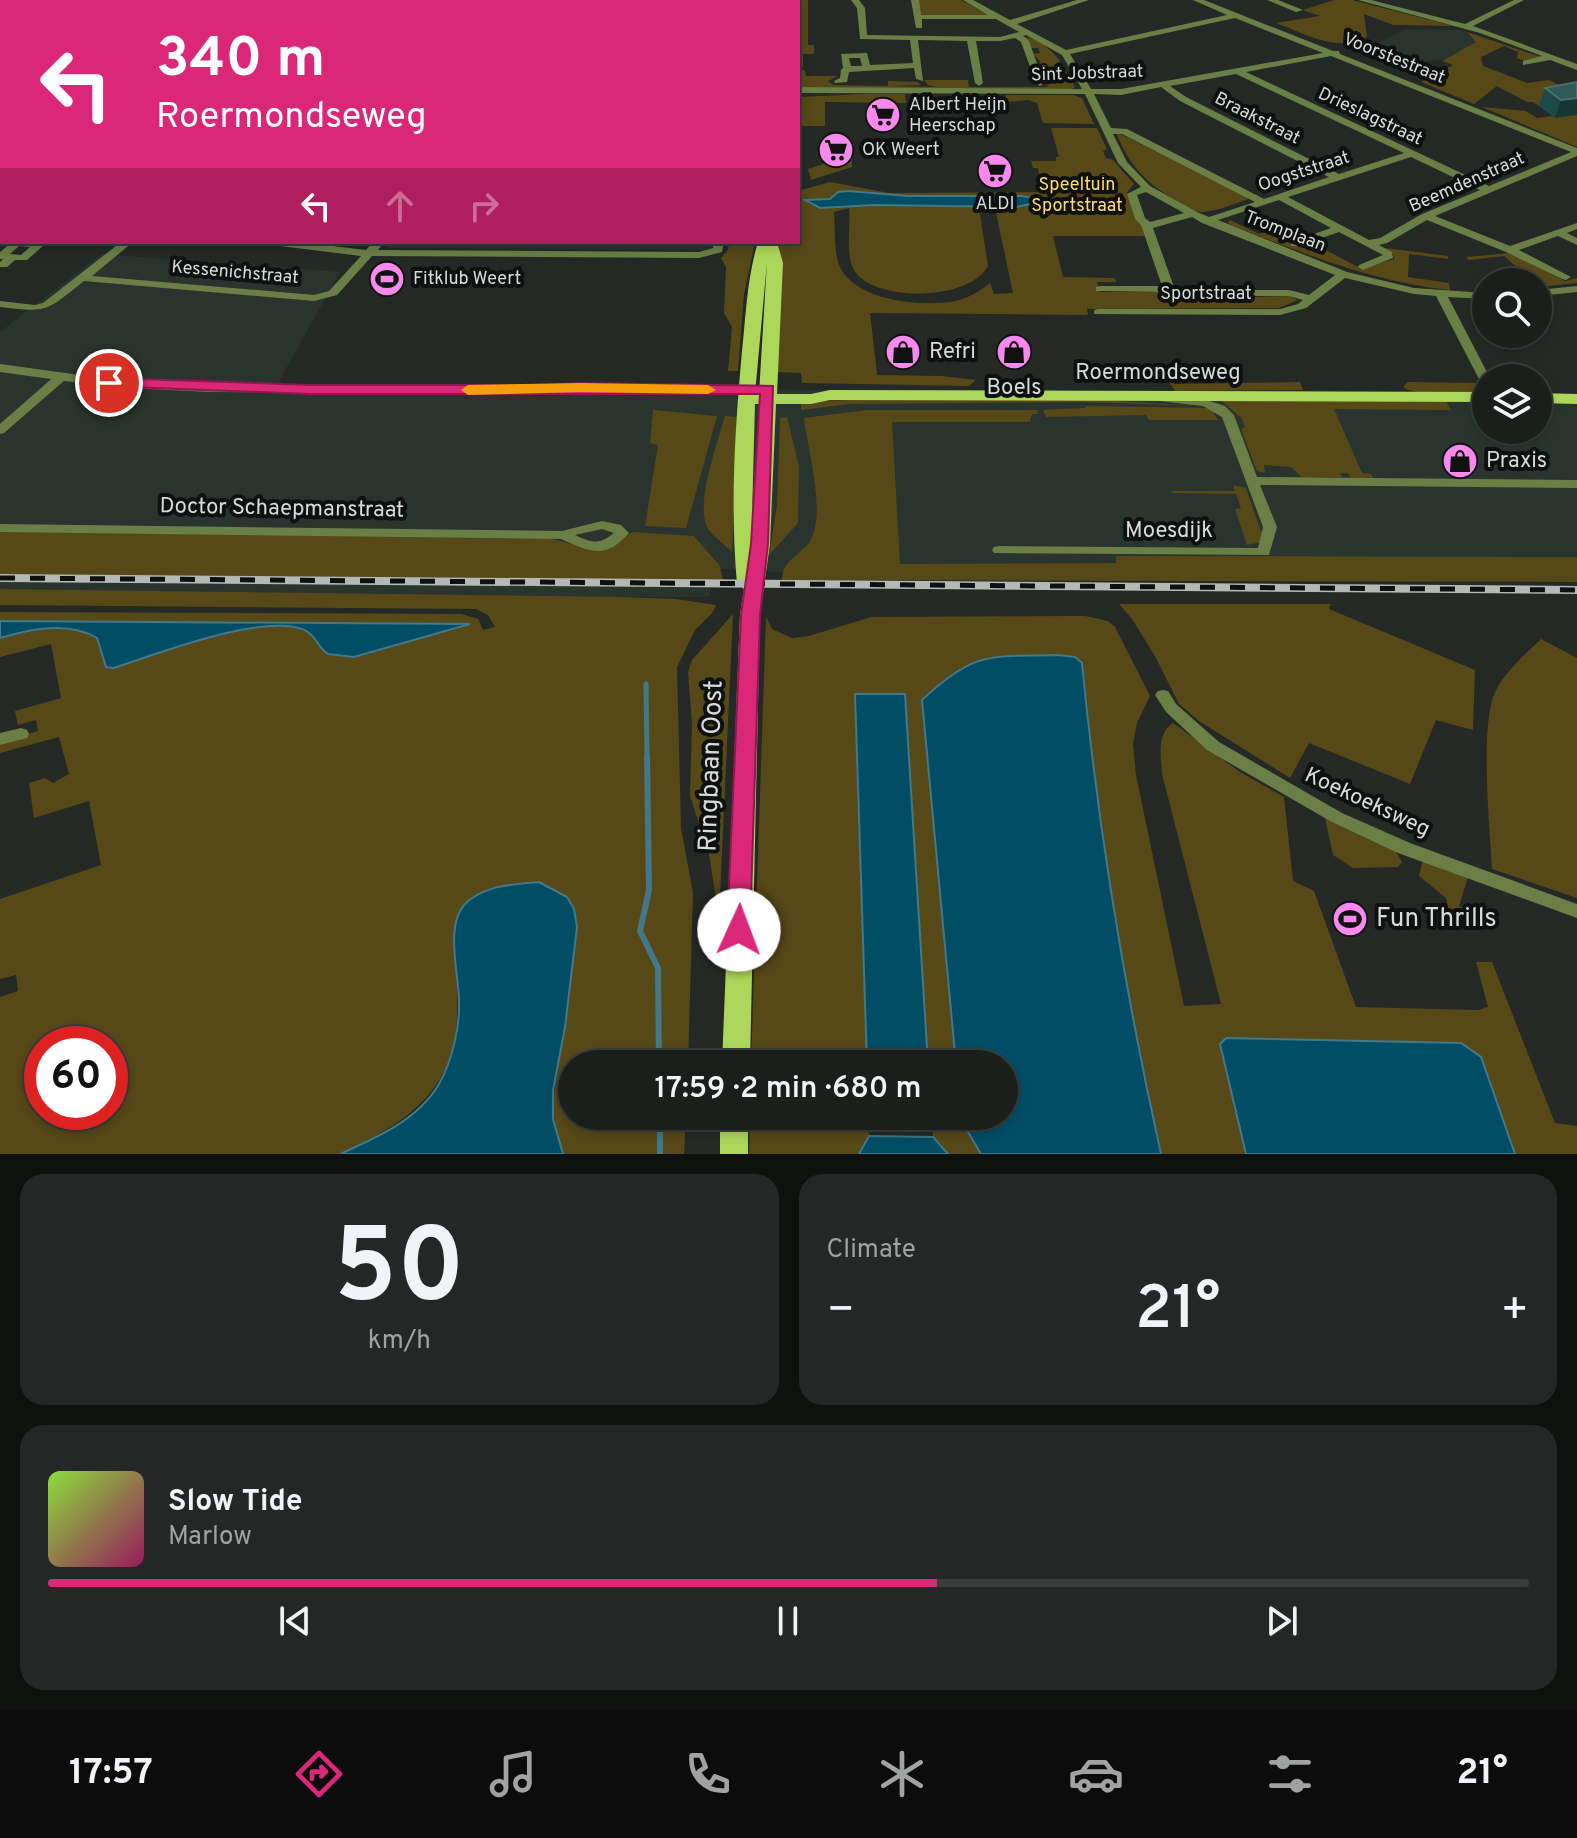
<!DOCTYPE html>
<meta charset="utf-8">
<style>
:root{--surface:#1b1f1c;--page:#242725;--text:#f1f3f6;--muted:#a0a2a3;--line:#393d3b;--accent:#db2777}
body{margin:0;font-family:Overpass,sans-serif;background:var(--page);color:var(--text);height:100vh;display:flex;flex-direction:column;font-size:30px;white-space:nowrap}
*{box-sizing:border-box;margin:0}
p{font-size:26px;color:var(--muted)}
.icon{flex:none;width:44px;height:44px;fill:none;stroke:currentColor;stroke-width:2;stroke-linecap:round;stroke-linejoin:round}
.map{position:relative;height:1154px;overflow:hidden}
.side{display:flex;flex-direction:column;gap:20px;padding:20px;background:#0f110f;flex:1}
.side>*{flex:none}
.guide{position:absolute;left:0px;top:0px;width:800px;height:244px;box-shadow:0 4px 12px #0003,0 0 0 2px var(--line);background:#db2777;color:#fff;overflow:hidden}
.tools{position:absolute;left:1472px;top:268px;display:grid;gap:16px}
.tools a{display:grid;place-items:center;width:80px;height:80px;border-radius:50%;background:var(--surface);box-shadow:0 4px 12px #0003,0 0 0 2px var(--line);font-size:40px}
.speed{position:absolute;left:24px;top:1026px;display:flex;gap:16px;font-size:40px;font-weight:700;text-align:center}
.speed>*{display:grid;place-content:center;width:104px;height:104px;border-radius:50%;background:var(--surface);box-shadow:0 4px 12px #0003,0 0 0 2px var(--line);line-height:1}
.speed .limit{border:12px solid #d22;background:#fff;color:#111}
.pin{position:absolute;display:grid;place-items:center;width:68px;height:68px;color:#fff;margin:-34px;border:4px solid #fff;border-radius:50%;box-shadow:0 2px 8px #0007}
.me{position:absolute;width:88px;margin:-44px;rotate:2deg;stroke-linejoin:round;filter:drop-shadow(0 0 6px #0008)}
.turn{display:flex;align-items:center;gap:28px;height:168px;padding:0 24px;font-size:36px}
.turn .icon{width:104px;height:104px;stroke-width:2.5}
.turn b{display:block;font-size:56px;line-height:68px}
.lanes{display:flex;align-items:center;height:76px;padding:0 24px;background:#0003;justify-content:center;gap:40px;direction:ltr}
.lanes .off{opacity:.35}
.big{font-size:60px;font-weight:600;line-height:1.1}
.side .card{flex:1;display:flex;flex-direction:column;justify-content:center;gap:12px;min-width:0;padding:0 28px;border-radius:24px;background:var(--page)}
.side .dial{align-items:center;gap:0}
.dial b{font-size:104px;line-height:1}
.song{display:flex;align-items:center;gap:24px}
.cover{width:96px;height:96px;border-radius:12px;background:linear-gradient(135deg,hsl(90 70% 55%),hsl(330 70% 35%))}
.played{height:8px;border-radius:4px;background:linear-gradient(90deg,var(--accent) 60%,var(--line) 60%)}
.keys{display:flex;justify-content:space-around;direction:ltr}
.heat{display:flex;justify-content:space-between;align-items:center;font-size:44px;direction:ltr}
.side .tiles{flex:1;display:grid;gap:20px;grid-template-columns:1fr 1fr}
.card:last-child{grid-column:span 2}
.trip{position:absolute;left:558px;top:1050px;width:460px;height:80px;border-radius:40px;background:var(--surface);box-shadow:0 4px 12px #0003,0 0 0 2px var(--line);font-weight:600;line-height:80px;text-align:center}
.tabs{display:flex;height:128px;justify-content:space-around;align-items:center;background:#0b0c0b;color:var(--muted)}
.tabs .icon{width:56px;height:56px}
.tabs .current{color:var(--accent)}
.tabs b{font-size:36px;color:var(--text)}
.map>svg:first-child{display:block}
.built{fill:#2a342e}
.green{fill:#574818;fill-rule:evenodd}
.water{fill:#014d66;stroke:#427888;stroke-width:2}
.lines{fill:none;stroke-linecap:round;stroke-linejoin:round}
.stream-far1{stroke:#427888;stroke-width:5}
.stream{stroke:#427888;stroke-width:6}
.minor{fill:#6a7f46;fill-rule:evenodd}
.tertiary{fill:#6a7f46;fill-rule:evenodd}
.primary{fill:#add75a;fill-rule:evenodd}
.rail-casing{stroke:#b5b9b6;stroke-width:8}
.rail{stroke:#0f1110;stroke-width:5;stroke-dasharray:15;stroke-linecap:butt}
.wall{fill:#1b4a49}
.shaded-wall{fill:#163634}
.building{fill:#305a58;stroke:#4a6e6c;stroke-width:2}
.route{fill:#db2777;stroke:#8e194d;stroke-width:2}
.slow{fill:#f59e0b}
.labels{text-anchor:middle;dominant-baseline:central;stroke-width:8;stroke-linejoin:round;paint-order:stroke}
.far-street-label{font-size:18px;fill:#d8dbd9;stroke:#0f1110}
.far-poi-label{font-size:18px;fill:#d8dbd9;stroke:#0f1110;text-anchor:start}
.far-park-label{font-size:18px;fill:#fddb77;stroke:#0f1110}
.poi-label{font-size:22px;fill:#d8dbd9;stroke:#0f1110;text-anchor:start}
.street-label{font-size:22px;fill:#d8dbd9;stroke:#0f1110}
.near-street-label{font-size:26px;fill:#d8dbd9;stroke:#0f1110}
.near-poi-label{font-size:26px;fill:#d8dbd9;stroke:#0f1110;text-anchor:start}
</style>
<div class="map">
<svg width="1577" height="1154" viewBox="0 0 1577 1154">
<rect width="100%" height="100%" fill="#242926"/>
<path class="built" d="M1405,29L1460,30L1467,32L1477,42L1450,58L1399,65L1359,53Z
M387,242H714L713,246L705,250L388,248L383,245Z
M102,254L340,272L279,381L285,386L1486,395V430H1538V395L1577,396V566L1071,563L904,565L777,572L219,540L0,536V332Z
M0,574L706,580L711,582L710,595L704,597H522L0,589Z"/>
<path class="green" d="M788,0H808V45H814V54H803V67H798V2Z
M917,0H961L991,16H920Z
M1334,0H1352L1453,26L1393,25L1364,14L1367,37C1335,53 1307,34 1276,23L1320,16L1303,10Z
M1467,32L1541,57L1525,61L1517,58L1518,52L1504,46L1481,57L1483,66L1527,83L1549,80L1577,94V147L1482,107L1526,111L1537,118L1553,116L1533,102H1527L1497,86L1474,104L1421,82L1453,65L1442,61L1476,42Z
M1020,36C1049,39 1063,63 1075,87L1070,91L798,87V69L805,70L806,76H838L828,81L833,85L888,86V81L918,82L921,85L890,86L937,87L928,85L924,80H968L969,87H1048L1039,60L1033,54L1040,53L1038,48H1031Z
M865,94H905L906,103L825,102V126H800L798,131V97Z
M1007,95H1073L1082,98L1094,124L1043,123L1037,103L1028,100L1006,102L1003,97Z
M1051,128H1097L1107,149L1103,151L1106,158L1113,160L1134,184L1127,192L1135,218L1143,225L1147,236H1053L1063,277L1115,278L1116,282H1097L1100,292H1169L1200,298L1290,296L1298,300L1279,308L1087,309L1088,315L870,313L877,375L942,376L976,380L969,386L802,383L801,373L775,372L778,254L780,242H798V191L830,182L889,193L1043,192L1038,168H1033L1031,161H1056V157H1059ZM848,191L908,196H1022L1023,207L874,205L820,208L808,203L810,199H830L836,193ZM849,208C851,226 845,255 854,270C874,303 970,301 988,266L979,208H995L1013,293L994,294L990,283C979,292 965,300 950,302C917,306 851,301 838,262C834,247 835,227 834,212Z
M1116,132L1251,198C1236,203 1219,211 1203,212C1193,213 1184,205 1175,200C1146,183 1128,164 1116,132Z
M841,143H851L852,167L811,180L808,169L839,159L842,155Z
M1230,220L1259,234L1267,231L1295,246L1310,242L1362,269L1394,259L1393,254L1385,248L1448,256V259L1409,254L1408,277L1449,283L1450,290C1372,282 1303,253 1231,225L1228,223Z
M729,242H755L744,294L738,371H728L732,327L724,313L726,267L721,258L728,250Z
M1510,253L1565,281L1577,278V283L1538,287V282H1514L1531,280L1504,256L1469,260L1466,257Z
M1172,379L1174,384L1300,382L1303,390L1175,391L1168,380Z
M1408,382L1479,383L1483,389C1470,396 1414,396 1403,387Z
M1067,398L1201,406L1086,402L850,404L801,410V402C890,397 978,402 1067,398Z
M1221,400L1446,401L1451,410L1334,409L1362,473L1371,474L1373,478H1351L1348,473H1340L1342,477H1302L1291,467L1264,465L1265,473L1257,471L1241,429L1245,427L1242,419Z
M1085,406L1211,408L1218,420H1149L1146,415L1046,417L1043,410L1085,408Z
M653,410L717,416L686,528L645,526L658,445L650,443Z
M867,410H1037L1038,414H1032L1030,422H892L900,564L1116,563V556L1577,557V582L782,580C782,560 800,556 810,541C827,513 807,448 804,418Z
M725,416L738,417L732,552C725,545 715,538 709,530C693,509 718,441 725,416Z
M787,417L799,466L798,523L769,555L777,505L780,418Z
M1233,485L1246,488L1263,537L1262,542L1247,545L1235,509L1241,508L1236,494L1172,493L1171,491H1235Z
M0,531L548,538L585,547L612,545L632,532L694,536L720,566L723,580L0,574Z
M0,589L623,597L676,599L716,605L712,613L695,630L677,667L681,828L693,893L688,1064H572V1116H686L684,1154H563C540,1100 567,1046 568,990C568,967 546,908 539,882L507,885L453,942C468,1060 449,1104 340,1154H0V997L18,991L16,975L0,979V899L101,865L89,801L34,818L29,783L45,778L53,783L69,774L59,737L0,753V742L38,731L36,720L18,725L15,711L61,698L51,644L0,657V638C30,629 68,622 97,638L106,667L113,668C162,653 249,616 298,627C324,633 314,658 354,657L467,625L0,621V612L461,614L478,619L483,630L495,627L488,615L476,609L0,605ZM42,1044H110V1112H42Z
M1119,604H1331L1329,609L1475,670L1473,730L1436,720L1410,784L1309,743L1290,778L1199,721L1179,704L1155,656L1132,619Z
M733,614L719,918L709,854L690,796L692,724L688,672L692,660Z
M1085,616L1108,621L1115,627L1150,696L1137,723L1133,744L1136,775L1184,1006L1221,1004L1162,774C1161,756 1156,734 1173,723L1240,772L1284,797L1293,881L1314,891L1356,1007L1478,1010L1488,1007L1476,962H1492L1555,1123L1577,1126V1154H1515L1481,1058L1220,1044L1246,1154H1161C1125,992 1098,829 1083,664L1074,657L1058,655L922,700L956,1064H928L905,695L856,694L867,1064H751L766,617L772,629L792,638L809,636L871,617Z
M1541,639L1577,658V898L1492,869C1490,830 1479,722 1496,690C1506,671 1525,654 1541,639Z
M1325,818L1393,847L1402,862L1398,867L1353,868L1333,855Z
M1423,860L1468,877L1459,906L1466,908L1469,918L1465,925C1450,920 1449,912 1446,898L1419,876Z
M750,1116H868L869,1136L859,1154H749Z
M932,1116H960L981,1154H948L933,1137Z"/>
<path class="water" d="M848,191L908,196H1022L1032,198L1035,203L1016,207L874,205L820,208L805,200L830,199L838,192Z
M0,621L470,624L354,657L328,654C317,647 315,633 302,629C259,614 158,654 113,668L106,667L97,638C68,621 30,629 0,638Z
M1058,655L1075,657L1082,663C1098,829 1125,992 1161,1154H981L961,1120L960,1116H1004V1064H956L922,700C975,650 990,657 1058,655Z
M855,694H905L928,1064H867Z
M539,882L567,897L574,909L577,927L565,1027L553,1090V1119L563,1154H340C376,1138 418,1120 439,1084C452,1061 460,1027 459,1001C459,975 445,927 464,905C483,885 514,884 539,882Z
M1226,1038L1461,1043L1481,1057L1515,1154H1246L1220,1044Z
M868,1116H932L933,1131L869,1130Z
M869,1136L933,1137L948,1154H859Z"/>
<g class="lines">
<path class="stream-far1" d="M646,684L647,758"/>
<path class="stream" d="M647,756L649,890L640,931L658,968L659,1064
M660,1116V1154"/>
<path class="minor" d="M594,0H602L593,2Z
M668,0H676V2H668Z
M742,0H750V2H742Z
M851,0H859L865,8L867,35L1000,37L1019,32L996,19H922V28H916L911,0H919L921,15H988L963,0H973L1010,20L1077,0H1089L1017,24L1066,50L1227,15L1193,0H1204L1333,51H1339L1340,54L1577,148V156L1435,216L1510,246L1577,223V229L1567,233L1577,238V245L1558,236L1519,250L1571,277L1566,280L1562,279L1506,252L1427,220L1387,243L1379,245L1392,252L1393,258L1363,270L1358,267L1359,265L1383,255L1339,232L1299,246H1291V242L1331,228L1279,200L1218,220L1347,272L1414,288L1486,293V299L1448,297L1490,378H1486V385L1480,381L1436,296L1414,294L1345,278L1306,308L1280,315L1094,314V310L1098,309H1280L1298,304L1303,300L1289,296H1187L1169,292L1096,291V287L1100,286H1162L1141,225L1135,219L1127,194L1141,187L1118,163L1085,94L798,93V87L1082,89L1062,55L1026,35L1023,36L1029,41L1044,83L1040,86L1036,83L1021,42L1015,38L1000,41H976L983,83L979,86L975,83L967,41L918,40L923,81L916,79L914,68L849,72L847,82L835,83L834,81L840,78L841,70L843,68L841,54L867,53L870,65L913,63L910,40L860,39L857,8ZM1235,18L1323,53L1121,89H1091L1070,54ZM1331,56L1571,152L1489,186L1246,72ZM849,58H860L862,66H851ZM1236,74L1404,153L1339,174L1186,97L1170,86ZM1161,87L1180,101L1329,177L1264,199L1127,129L1111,128L1094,94L1121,95ZM1113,134H1122L1255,202L1209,217L1197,212L1150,186L1127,162ZM1411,157L1480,190L1422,214L1380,238L1369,240L1288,197ZM1146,192L1184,213L1150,222L1145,218L1137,195ZM1192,217L1202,223L1335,275L1309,295L1289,290H1187L1174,287L1153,228Z
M1267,0H1278L1303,10L1296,12Z
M1358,0H1371L1465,24L1514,0H1524L1473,26L1577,64V70L1550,60L1523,65V61L1542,56L1480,33Z
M2,45V51L0,52V46Z
M0,80H2V86H0Z
M2,117V123L0,124V118Z
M2,198V206H0V199Z
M12,242H40L44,245L27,260H15L7,267H0V262L3,259H0V252ZM19,246L30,247L21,255L10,254Z
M121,242H133L92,276L314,295L329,291L361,256L272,245L267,242H299L366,250L373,242H384L378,250L699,252L713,248L714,242H724L722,252L699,258L372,256L337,295L314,301L84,281C46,311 49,313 0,307V301L35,305L43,303Z
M1577,286V292L1538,296V290Z
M61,373L67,377L65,380L4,433L0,434V424L57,374Z
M1155,393L1203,399L1225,406L1234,415L1257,477L1577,480V488L1260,485L1277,527L1269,555L994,553L992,550L994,547L999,546L1258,548L1263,527L1222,417L1203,406L1151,400L1149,397L1151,394Z
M602,521L621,525L629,533C605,560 591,552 561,539L0,532V524L562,531ZM602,529L614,533C599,545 592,543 575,535Z
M1163,690L1168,691L1176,704L1219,742L1342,813L1410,843L1577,904V918L1398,853L1330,821L1207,750L1166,712L1155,695L1158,691Z
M21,728L27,730L29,734L27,738L0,745V733Z"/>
<path class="tertiary" d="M0,34L2,35V41L0,40Z
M0,364L109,379L209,384L748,386L755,390L748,394L209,392L109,387L0,372Z"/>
<path class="primary" d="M776,0H788V2H776Z
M758,242H777L783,263L777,394H811L830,390L1486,392V402L830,400L811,404H776L770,544L760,615L750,1064H722L740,615L744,589L737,584C730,506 735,429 742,351C746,314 747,278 758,242ZM767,262L759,394H755ZM755,404H759L752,517Z
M1538,393L1577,394V404L1538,403Z
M720,1116H748V1154H720Z"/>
<defs>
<path id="rail" d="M0,578L1577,590"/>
</defs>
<use href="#rail" class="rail-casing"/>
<use href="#rail" class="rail"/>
</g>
<path class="wall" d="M1577,82L1555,118L1539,106L1545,88Z"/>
<path class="shaded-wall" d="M1577,98V115L1555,118L1561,100Z"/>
<path class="building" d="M1577,82V98L1561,100L1545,88Z"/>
<path class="route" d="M109,378L310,385H546L580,383L773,386L768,544L760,615L750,930L747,937L739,939L730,937L727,930L741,615L751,544L760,394H310L104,386L102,383Z"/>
<path class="slow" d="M580,383L708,385L716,390L708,394L580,392L468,395L461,390L468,385Z"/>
<defs>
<symbol id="supermarket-disc" viewBox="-11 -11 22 22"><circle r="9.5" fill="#f788ec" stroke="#0f1110"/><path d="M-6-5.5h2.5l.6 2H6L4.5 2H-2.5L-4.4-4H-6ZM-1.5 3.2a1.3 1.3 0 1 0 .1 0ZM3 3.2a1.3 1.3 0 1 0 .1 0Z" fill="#111"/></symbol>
<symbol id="stadium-disc" viewBox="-11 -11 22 22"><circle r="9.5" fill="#f788ec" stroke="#0f1110"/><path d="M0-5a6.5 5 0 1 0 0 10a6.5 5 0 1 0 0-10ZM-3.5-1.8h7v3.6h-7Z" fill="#111"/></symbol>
<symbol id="shop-disc" viewBox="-11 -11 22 22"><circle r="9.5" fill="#f788ec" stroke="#0f1110"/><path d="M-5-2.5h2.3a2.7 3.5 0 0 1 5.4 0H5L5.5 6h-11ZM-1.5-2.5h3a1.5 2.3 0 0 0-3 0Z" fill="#111"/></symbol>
</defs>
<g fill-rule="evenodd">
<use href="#supermarket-disc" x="863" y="95" width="40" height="40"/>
<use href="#supermarket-disc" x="816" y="130" width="40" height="40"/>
<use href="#supermarket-disc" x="975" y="151" width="40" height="40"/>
<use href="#stadium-disc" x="367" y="259" width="40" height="40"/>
<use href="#shop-disc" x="883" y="332" width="40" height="40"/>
<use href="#shop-disc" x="994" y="332" width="40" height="40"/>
<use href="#shop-disc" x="1440" y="441" width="40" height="40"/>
<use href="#stadium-disc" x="1330" y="899" width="40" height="40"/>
</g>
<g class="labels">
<g class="far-street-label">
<text transform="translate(1394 59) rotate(22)">Voorstestraat</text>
<text transform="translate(1087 74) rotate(-2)">Sint Jobstraat</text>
<text transform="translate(1370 117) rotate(25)">Drieslagstraat</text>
<text transform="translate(1257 119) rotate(27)">Braakstraat</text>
<text transform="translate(1304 172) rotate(-18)">Oogststraat</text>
<text transform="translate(1467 183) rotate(-24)">Beemdenstraat</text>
<text transform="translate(1285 232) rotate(21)">Tromplaan</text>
<text transform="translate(235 273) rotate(5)">Kessenichstraat</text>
<text x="1206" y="294">Sportstraat</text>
</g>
<g class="far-poi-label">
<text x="909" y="105">Albert Heijn<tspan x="909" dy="21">Heerschap</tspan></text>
<text x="862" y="150">OK Weert</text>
<text x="995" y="204" text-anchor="middle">ALDI</text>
<text x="413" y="279">Fitklub Weert</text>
</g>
<g class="far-park-label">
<text x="1077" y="185">Speeltuin<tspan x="1077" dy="21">Sportstraat</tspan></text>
</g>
<g class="poi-label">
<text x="929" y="352">Refri</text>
<text x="1014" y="388" text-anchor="middle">Boels</text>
<text x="1486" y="461">Praxis</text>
</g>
<g class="street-label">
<text x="1158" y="373">Roermondseweg</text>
<text transform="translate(282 509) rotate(1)">Doctor Schaepmanstraat</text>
<text x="1169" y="531">Moesdijk</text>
<text transform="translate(1367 803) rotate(25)">Koekoeksweg</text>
</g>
<g class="near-street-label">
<text transform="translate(712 766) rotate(-88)">Ringbaan Oost</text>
</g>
<g class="near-poi-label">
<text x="1376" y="919">Fun Thrills</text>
</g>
</g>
</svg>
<div class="tools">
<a><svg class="icon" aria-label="search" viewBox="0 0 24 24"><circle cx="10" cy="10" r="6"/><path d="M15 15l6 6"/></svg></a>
<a><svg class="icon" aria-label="layers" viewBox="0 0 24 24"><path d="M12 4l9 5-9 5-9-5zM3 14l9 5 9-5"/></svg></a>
</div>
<div class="speed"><div class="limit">60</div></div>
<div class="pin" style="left:109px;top:383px;background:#d93025"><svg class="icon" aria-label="arrive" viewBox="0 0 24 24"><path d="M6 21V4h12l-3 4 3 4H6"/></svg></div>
<svg class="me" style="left:739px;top:930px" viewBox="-20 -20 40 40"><circle r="19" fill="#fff"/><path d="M0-13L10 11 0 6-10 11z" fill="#db2777"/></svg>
<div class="trip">17:59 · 2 min · 680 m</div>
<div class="guide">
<div class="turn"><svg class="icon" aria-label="left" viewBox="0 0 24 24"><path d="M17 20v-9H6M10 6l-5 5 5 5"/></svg><div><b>340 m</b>Roermondseweg</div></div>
<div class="lanes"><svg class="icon" aria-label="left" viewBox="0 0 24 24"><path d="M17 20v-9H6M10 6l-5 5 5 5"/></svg><svg class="icon off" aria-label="ahead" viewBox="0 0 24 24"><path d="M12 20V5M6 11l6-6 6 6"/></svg><svg class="icon off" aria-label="right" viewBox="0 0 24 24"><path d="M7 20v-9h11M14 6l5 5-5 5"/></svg></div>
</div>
</div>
<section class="side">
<div class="tiles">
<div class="card dial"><b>50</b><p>km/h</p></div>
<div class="card"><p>Climate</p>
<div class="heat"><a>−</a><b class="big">21°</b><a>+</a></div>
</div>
<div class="card">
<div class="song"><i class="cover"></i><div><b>Slow Tide</b><p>Marlow</p></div></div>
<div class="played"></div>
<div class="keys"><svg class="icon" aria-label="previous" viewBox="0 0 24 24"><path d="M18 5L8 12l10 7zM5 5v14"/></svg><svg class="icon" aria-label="pause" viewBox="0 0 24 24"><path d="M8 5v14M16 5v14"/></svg><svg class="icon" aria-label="next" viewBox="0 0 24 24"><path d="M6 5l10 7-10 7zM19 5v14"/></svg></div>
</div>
</div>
</section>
<nav class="tabs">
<b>17:57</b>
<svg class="icon current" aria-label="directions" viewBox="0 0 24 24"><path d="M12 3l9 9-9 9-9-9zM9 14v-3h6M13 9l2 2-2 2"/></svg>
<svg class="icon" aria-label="music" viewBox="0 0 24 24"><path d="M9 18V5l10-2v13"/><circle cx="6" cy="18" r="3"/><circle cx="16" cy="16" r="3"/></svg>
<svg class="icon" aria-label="phone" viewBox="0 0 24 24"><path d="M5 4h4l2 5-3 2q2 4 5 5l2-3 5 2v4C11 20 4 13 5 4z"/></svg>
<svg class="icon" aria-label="climate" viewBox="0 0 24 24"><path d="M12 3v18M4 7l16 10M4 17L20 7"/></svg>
<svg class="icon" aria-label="car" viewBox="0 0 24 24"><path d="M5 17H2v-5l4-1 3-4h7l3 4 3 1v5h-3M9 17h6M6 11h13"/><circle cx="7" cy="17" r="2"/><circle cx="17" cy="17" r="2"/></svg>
<svg class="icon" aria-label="filters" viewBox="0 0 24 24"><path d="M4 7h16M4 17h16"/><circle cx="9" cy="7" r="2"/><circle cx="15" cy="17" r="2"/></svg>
<b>21°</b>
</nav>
